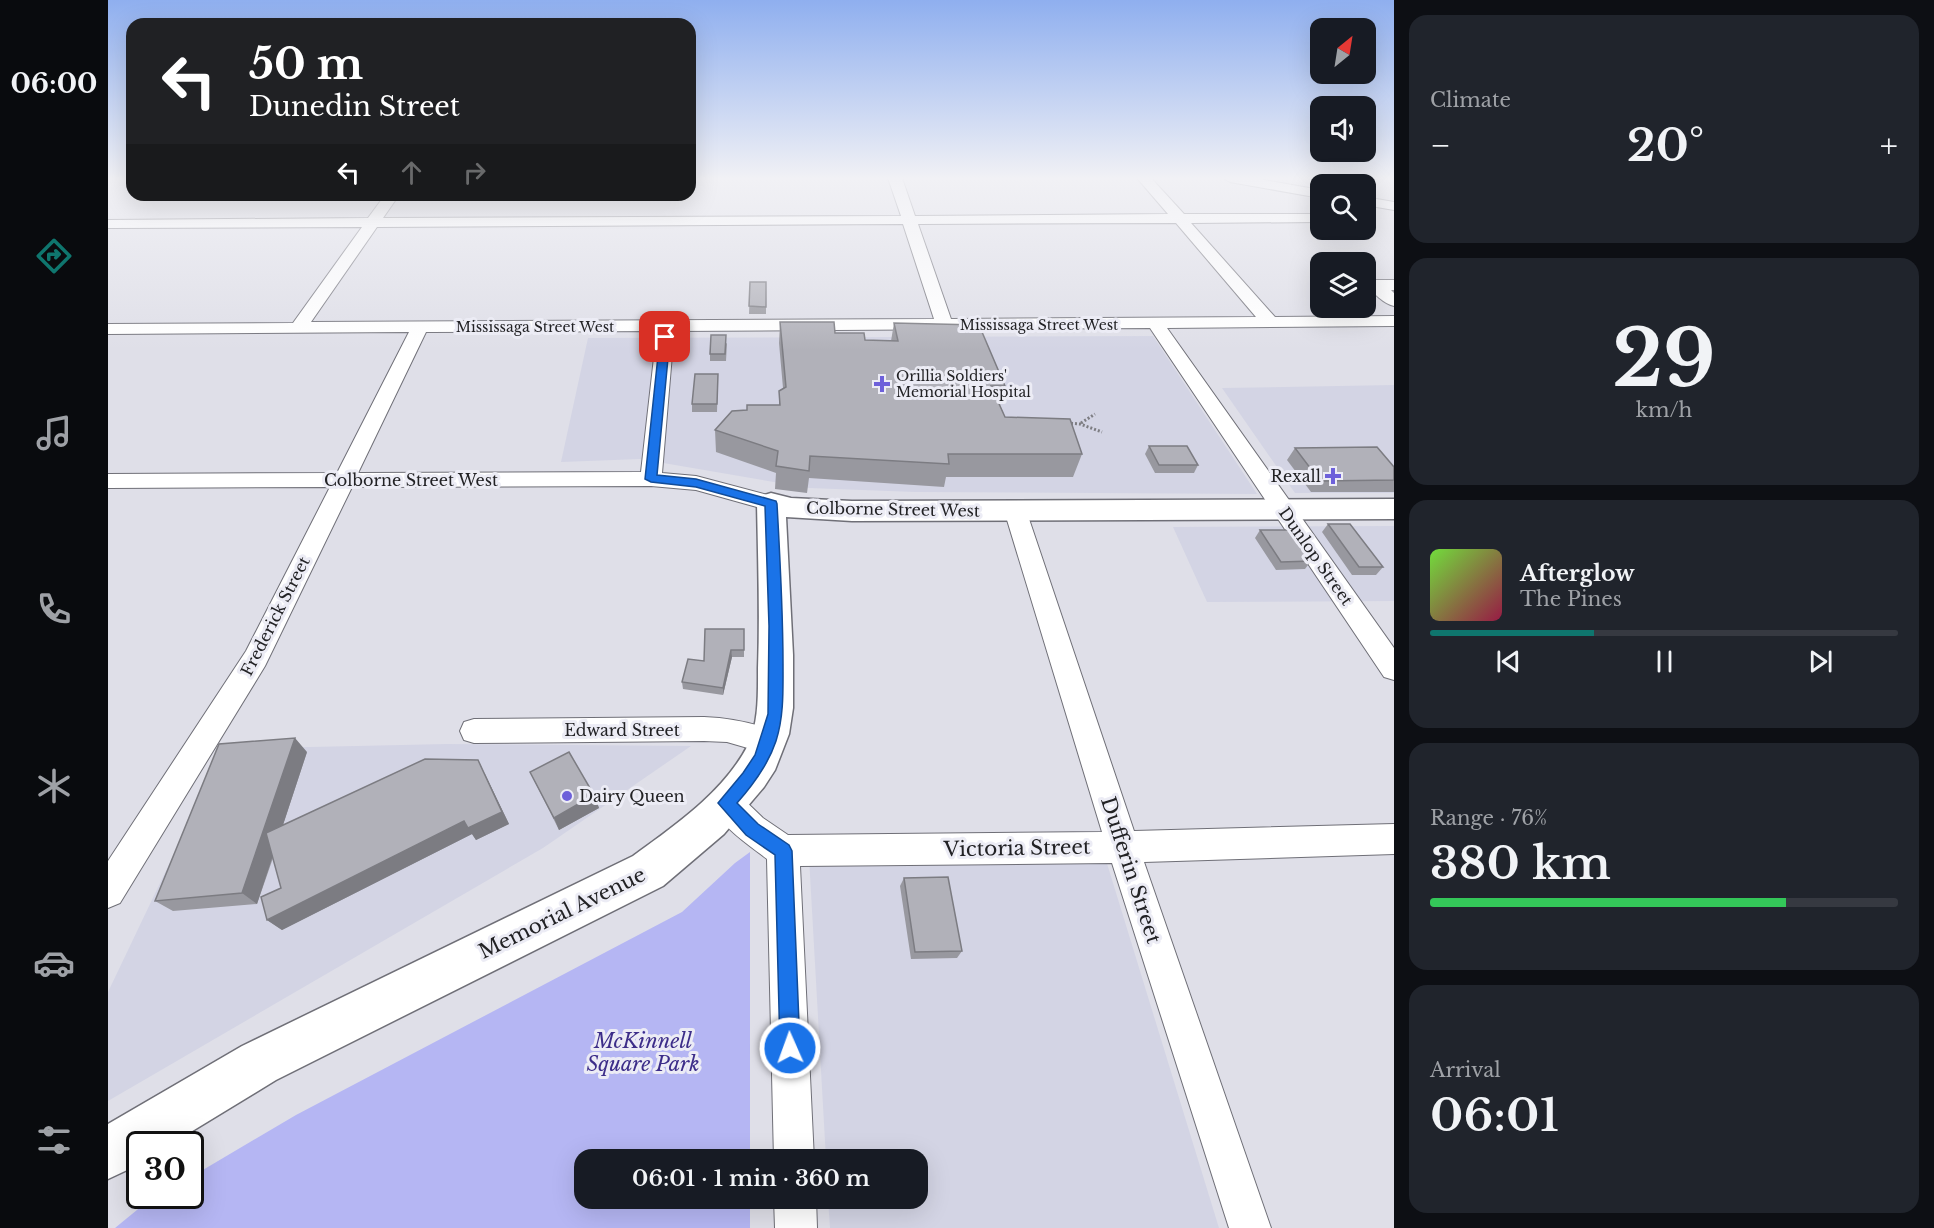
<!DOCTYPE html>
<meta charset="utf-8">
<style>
:root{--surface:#171b24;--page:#20242c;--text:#f1f3f6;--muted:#9ea1a6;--line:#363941;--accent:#0f766e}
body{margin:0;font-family:"Libre Baskerville",serif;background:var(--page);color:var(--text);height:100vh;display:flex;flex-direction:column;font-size:22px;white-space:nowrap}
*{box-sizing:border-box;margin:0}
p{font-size:20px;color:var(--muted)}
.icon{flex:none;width:33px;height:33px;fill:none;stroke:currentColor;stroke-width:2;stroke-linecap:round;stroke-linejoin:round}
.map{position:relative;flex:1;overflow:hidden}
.side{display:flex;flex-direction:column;gap:15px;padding:15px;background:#0d0f14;width:540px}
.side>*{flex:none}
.banner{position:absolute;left:18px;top:18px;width:570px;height:183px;border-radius:18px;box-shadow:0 6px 24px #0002;background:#202124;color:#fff;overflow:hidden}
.needle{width:39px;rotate:30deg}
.tools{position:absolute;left:1202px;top:18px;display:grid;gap:12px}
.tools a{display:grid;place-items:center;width:66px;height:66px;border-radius:12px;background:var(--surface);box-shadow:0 6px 24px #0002;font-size:30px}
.speed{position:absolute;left:18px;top:1131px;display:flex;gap:12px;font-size:30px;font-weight:700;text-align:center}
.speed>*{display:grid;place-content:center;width:78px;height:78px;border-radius:50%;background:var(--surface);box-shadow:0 6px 24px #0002;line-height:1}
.speed .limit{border:3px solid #111;border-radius:9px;background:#fff;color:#111}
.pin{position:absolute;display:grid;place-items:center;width:51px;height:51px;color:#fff;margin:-26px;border-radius:12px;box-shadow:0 3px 9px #0006}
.me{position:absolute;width:66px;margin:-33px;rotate:358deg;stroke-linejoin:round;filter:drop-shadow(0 0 4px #0008)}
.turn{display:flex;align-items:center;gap:21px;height:126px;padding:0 24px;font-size:27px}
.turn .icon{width:78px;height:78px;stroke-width:2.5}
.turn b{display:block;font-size:42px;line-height:51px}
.lanes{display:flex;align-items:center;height:57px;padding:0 24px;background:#0003;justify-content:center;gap:30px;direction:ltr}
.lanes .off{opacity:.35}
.big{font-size:45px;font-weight:600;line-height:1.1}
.side .card{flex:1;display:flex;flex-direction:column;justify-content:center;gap:9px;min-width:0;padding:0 21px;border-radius:18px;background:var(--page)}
.side .dial{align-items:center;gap:0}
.dial b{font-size:78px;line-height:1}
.song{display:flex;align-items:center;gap:18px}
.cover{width:72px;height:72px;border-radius:9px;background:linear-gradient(135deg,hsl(100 70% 55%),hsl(340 70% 35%))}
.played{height:6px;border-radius:3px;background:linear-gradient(90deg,var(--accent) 35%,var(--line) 35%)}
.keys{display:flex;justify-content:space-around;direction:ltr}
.heat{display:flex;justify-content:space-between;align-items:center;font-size:33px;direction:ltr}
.charge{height:9px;border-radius:4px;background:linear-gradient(90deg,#34c759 76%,var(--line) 0)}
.trip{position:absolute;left:466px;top:1149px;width:354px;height:60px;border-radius:18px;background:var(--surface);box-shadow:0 6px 24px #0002;font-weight:600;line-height:60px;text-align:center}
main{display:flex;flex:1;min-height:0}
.tab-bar{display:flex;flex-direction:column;width:108px;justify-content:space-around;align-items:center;background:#090b0e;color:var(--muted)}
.tab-bar .icon{width:42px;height:42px}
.tab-bar .selected{color:var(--accent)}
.tab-bar b{font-size:27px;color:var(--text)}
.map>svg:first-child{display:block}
.built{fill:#d3d4e4}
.green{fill:#b5b6f3}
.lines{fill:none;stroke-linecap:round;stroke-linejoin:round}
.minor-casing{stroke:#6f6f77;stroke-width:2}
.major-casing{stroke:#6f6f77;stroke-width:3}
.path{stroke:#7d7d82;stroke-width:3;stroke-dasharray:2 2;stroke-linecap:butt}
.minor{fill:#fff;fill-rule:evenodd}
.major{fill:#fff;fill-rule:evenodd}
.wall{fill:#98989f}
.shaded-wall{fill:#7c7c82}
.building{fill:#b1b1b9;stroke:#7c7c82;stroke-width:1.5}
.route{fill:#1a73e8;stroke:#114b97;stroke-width:1.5}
.poi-dot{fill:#6d60da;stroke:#ececf5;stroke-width:2}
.labels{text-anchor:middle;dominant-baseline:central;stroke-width:6;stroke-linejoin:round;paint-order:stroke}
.far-street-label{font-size:14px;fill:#222225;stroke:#ececf5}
.far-poi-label{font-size:14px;fill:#222225;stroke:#ececf5;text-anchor:start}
.poi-label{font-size:16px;fill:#222225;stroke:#ececf5;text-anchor:end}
.street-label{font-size:16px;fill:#222225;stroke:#ececf5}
.near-street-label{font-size:20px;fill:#222225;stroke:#ececf5}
.near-park-label{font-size:20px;font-style:italic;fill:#3c2d89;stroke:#ececf5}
</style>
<main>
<nav class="tab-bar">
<b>06:00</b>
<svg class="icon selected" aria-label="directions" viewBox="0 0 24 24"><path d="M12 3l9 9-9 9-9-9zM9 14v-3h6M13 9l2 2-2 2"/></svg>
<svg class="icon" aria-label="music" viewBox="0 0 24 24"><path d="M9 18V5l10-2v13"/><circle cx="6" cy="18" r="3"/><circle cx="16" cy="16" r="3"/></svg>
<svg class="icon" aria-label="phone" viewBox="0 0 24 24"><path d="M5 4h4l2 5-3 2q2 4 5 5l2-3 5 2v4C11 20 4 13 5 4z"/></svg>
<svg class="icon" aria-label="climate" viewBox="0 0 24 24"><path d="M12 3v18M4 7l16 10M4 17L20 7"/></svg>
<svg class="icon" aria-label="car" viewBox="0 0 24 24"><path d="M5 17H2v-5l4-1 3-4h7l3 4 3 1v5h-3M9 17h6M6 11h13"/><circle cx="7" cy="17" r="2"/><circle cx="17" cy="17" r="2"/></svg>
<svg class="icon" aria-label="filters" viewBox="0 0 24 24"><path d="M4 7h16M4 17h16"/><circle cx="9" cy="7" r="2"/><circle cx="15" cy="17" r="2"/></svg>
</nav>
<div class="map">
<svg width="1286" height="1228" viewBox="0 0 1286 1228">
<rect width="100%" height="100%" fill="#dfdfe8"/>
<path class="built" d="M1045,336L1149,494L807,492L701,488L532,459L453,462L480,338Z
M1286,385V493H1187L1114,388Z
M1286,526V601L1099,602L1065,527Z
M338,744L583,746L435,848L0,1101V992L116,749Z
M701,857H997L1111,1228H722L720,1199L810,1198V1160L718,1159Z"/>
<path class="green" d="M642,852V1159L477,1160V1198L642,1199V1228H7L35,1205L51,1196H82L83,1177L188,1115L574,912L627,863Z"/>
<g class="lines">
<defs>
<path id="minor" d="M780,178H794L807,216L1060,214L1029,178H1043L1076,214H1212V222L1083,223L1167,317L1286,316V326L1059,328L1286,648V680L1276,677L1042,328L566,331L554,473L588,476L671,498L674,503L671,508L663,511L588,490L543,486L244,487L157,666L12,903L0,908V861L138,651L222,487L0,488V474L229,473L301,332L0,334V324L185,323L254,227L0,228V220L260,218L277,195H291L275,218L793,216ZM1068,223L1148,317L843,319L810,224ZM795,224L826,319L203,322L269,227ZM549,331L533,472L250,473L318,332Z
M1115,178H1145L1212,190V198L1122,182Z
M1257,197L1286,202V210L1257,205Z
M1267,280H1286V290H1283L1286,293V306C1276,304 1265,293 1259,285L1261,282Z
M907,502L915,505L918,510L1026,831L1286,824V854L1036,862L1163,1228H1121L1004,863L692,866L706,1160H666L659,859C638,843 613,827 603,803L607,793L618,789L629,793L655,818L680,835L994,832L896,510L899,505Z
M596,717C622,718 646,723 670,732L675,741L670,750L660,754L619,742L596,741L366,743L356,740L352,731L356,722L366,719Z
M666,1198H708L709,1228H667Z"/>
<path id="major" d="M663,493L683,498L744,501L1286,499V519L744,521L678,517L685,655V708L681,734L667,770L656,787L616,834L555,886L168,1080L63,1144H32V1164L0,1179V1124L134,1046L525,856C566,826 616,792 640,745C651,723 650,693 650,668C652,613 650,558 649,503L653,496Z"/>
</defs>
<use href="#minor" class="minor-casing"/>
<use href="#major" class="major-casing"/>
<path class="path" d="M959,423L972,424L994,432
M973,423L987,414"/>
<use href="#minor" class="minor"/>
<use href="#major" class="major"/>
</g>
<path class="wall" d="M642,282H658V314H641Z
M672,322L757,340L783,341L786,323L897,386L892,405L897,417L974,454L965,477H838L836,487L701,478L699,493L667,489L668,473L608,452L607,430L639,410L671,405V391L675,388L671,343Z
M619,343L618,361H602V354Z
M610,374L609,412H584V404Z
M1041,446L1090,465L1086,473H1047L1037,454Z
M1187,448L1286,480V492H1203L1179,460Z
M1220,524L1275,567L1268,575H1244L1214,532Z
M1152,530L1203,561L1197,569L1168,570L1147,538Z
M636,629V657H624L615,695L575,689L574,682L596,661Z
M199,752L175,825L377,774L401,824L368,840L364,834L174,930L159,920L173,888L165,858L149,904L65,911L47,901Z
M422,772L486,795L491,808L451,830Z
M796,878L854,951L849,958L803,959L792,886Z"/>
<path class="shaded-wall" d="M623,650L624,657L615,695V688Z
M187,738L199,752L149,904L134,893Z
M370,760L401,824L368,840L364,834L174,930L159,920Z
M486,795L491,808L451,830L446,818Z"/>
<path class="building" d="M642,282H658V307L641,306Z
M672,322H726L727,333H756L757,340L790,341L786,323L871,325L897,386H883L897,417L962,419L974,454H840L841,464L702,456L701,471L668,466L670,451L607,430L624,411L639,410V405H672L671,391L678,387Z
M603,335H618L617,354H602Z
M587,374H610L609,404H584Z
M1041,446H1079L1090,465H1051Z
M1269,447L1286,467V480L1212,481L1187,448Z
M1220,524H1242L1275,567H1251Z
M1152,530H1181L1203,561L1173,562Z
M597,629H636V650H623L615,688L574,682L580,659L596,661Z
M187,738L134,893L47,901L111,744Z
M461,752L486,795L446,818L422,772Z
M317,759L370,760L394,812L360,828L356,821L159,920L153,897L173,888L158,833Z
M840,877L854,951L807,952L796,878Z"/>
<linearGradient id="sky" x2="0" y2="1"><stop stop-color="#8fafef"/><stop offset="0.51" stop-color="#f1f1f5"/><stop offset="1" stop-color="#f1f1f5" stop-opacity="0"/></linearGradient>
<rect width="1286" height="350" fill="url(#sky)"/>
<path class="route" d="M557,334L562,337L549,475L588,479L668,501L669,504C672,557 675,611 675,664C675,690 676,716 668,741C660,765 646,784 629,803L650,824L681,845L684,851L692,1048L689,1055L682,1058L675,1055L672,1048L667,855L638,835L610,803L635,773L647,755L660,714L661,626L657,506L588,487L543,482L537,479L552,337Z"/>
<g class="poi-dot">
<path d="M771 375h6v6h6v6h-6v6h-6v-6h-6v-6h6z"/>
<path d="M1222 467h6v6h6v6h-6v6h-6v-6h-6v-6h6z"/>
<circle cx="459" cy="796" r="6"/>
</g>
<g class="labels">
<g class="far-street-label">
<text x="931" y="325">Mississaga Street West</text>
<text x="427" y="327">Mississaga Street West</text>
</g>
<g class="far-poi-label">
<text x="788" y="376">Orillia Soldiers'<tspan x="788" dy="16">Memorial Hospital</tspan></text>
</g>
<g class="poi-label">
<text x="1213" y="476">Rexall</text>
<text x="471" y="796" text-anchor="start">Dairy Queen</text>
</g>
<g class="street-label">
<text x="303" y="480">Colborne Street West</text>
<text transform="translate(785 509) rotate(1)">Colborne Street West</text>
<text transform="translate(1208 556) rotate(55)">Dunlop Street</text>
<text transform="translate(167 616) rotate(-63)">Frederick Street</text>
<text x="514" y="730">Edward Street</text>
</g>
<g class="near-street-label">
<text transform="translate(909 848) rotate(-1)">Victoria Street</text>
<text transform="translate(1023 870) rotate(72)">Dufferin Street</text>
<text transform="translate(454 913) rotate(-26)">Memorial Avenue</text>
</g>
<g class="near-park-label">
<text x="535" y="1041">McKinnell<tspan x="535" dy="23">Square Park</tspan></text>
</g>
</g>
</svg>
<div class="tools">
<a><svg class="needle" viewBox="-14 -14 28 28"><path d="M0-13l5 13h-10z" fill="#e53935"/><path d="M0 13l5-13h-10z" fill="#9ea1a6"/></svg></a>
<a><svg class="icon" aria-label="sound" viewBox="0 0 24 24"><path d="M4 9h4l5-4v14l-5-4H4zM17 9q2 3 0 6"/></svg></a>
<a><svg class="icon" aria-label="search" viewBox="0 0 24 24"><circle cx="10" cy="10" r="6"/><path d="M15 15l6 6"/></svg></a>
<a><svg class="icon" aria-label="layers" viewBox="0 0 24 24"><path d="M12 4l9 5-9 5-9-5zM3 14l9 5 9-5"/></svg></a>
</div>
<div class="speed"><div class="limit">30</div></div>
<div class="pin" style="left:557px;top:337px;background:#d93025"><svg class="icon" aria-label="arrive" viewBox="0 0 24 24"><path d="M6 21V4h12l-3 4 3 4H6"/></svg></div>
<svg class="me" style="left:682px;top:1048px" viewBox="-20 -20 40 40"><circle r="17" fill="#1a73e8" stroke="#fff" stroke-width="3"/><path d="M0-11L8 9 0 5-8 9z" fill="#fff"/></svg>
<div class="trip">06:01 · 1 min · 360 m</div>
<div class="banner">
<div class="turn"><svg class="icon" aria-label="left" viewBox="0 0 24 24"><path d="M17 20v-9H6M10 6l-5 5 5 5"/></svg><div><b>50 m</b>Dunedin Street</div></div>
<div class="lanes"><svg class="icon" aria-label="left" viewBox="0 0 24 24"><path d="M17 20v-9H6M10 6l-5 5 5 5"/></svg><svg class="icon off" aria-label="ahead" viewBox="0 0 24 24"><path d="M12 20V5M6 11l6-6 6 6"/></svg><svg class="icon off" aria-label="right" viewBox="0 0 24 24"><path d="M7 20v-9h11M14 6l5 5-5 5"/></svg></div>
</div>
</div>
<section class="side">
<div class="card"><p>Climate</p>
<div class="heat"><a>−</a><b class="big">20°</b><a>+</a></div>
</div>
<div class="card dial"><b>29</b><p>km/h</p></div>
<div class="card">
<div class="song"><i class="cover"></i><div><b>Afterglow</b><p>The Pines</p></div></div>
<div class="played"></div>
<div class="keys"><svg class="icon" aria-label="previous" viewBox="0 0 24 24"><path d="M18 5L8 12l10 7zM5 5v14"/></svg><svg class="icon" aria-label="pause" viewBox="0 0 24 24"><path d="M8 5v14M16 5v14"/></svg><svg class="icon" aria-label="next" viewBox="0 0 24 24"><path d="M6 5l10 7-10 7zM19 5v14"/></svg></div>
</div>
<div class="card"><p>Range · 76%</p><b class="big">380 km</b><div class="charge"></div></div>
<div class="card"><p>Arrival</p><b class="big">06:01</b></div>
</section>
</main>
